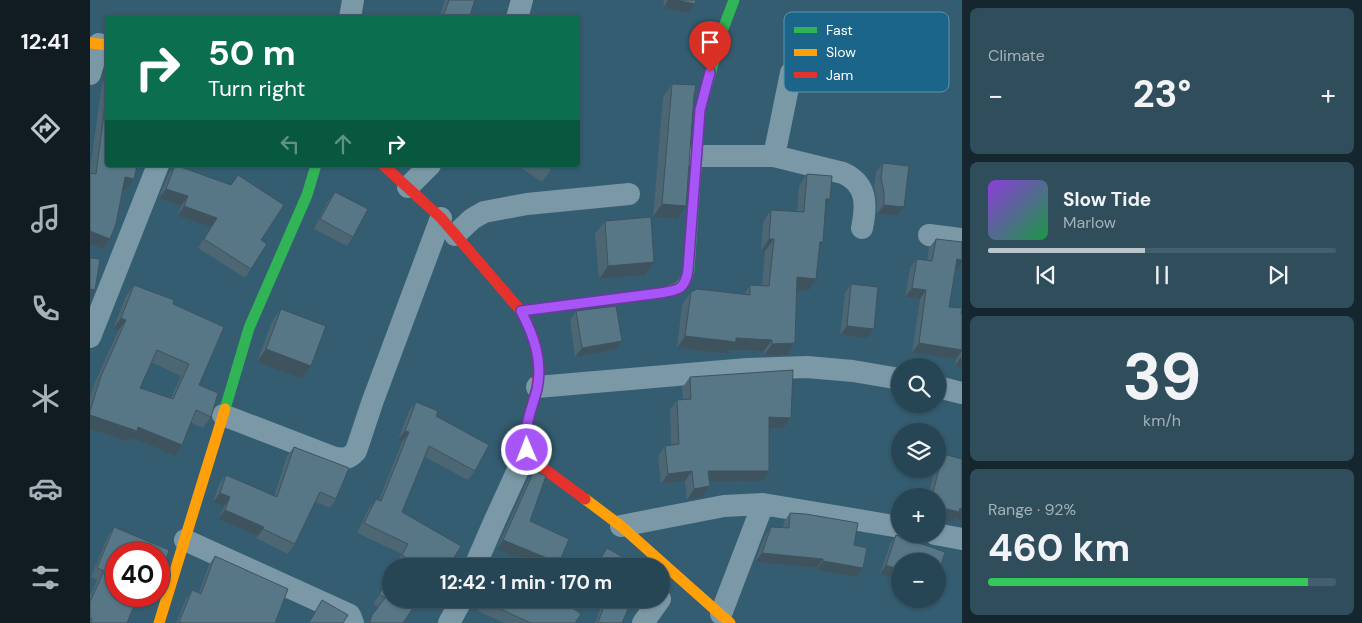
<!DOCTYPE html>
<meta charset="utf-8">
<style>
:root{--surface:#274655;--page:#2f4d5b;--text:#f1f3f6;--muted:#a4b1b9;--line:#435e6c;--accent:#b8c6cd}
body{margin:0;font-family:"DM Sans",sans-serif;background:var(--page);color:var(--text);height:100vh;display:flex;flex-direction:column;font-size:19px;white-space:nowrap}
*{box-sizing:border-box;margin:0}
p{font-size:16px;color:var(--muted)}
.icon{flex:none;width:28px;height:28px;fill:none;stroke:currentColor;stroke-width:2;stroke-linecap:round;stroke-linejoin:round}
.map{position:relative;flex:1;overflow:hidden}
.panel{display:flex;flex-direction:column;gap:8px;padding:8px;background:#15262f;width:400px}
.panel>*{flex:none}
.hud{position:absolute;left:15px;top:15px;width:475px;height:152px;border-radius:5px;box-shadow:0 1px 4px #0004,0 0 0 1px var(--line);background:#0b6e4f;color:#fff;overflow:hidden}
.buttons{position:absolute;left:801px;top:358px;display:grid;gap:10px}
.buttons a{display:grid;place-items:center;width:55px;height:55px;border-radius:50%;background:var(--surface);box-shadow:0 1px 4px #0004,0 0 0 1px var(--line);font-size:25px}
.speed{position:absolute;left:15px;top:542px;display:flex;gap:10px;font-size:25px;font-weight:700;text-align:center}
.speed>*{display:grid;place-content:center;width:65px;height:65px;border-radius:50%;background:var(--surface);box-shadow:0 1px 4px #0004,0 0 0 1px var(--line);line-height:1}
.speed .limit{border:8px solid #d22;background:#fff;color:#111}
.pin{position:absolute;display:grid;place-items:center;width:42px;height:42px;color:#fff;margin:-51px -21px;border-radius:50% 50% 50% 0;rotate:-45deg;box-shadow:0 0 5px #0007}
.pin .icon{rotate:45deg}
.me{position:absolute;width:55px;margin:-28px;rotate:359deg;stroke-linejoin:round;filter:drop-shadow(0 0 4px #0008)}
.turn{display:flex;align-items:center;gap:18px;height:105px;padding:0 20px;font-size:22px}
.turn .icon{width:65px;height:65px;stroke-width:2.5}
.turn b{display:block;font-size:35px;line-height:42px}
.lanes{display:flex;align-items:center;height:48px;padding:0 20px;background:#0003;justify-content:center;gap:25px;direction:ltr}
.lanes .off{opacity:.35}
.big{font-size:38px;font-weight:700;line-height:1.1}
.panel .tile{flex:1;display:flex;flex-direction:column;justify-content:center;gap:8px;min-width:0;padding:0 18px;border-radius:8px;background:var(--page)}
.panel .dial{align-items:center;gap:0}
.dial b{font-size:65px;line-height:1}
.song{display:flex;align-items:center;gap:15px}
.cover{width:60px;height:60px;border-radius:8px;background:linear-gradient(135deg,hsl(270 70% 55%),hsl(140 70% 35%))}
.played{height:5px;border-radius:2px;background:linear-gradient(90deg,var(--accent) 45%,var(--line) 45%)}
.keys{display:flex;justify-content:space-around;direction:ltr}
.heat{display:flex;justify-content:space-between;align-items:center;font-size:28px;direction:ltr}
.charge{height:8px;border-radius:4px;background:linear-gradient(90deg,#34c759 92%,var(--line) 0)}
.trip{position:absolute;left:292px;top:558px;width:288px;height:50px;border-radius:25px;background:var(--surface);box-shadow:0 1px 4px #0004,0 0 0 1px var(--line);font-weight:700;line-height:50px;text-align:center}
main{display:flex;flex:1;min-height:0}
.menu{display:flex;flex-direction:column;width:90px;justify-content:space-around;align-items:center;background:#101c22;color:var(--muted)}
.menu .icon{width:35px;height:35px}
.menu .current{color:var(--accent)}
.menu b{font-size:22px;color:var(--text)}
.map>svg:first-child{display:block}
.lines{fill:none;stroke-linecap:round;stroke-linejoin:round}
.street{stroke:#7b98a6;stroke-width:22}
.fast{stroke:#30b455;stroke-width:11}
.slow{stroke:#ff9f0a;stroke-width:11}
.jam{stroke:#e5322d;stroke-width:11}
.wall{fill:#4c6673;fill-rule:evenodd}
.shaded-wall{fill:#3e535e}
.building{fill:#587786;stroke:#3e535e;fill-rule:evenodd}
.route-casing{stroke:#6d37a1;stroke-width:12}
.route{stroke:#a855f7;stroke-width:9}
.key{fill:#1b658a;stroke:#5f93ad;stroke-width:1}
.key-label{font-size:14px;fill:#fff}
</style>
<main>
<nav class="menu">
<b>12:41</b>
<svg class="icon current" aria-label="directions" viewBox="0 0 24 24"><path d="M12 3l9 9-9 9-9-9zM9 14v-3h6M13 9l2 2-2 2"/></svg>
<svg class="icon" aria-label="music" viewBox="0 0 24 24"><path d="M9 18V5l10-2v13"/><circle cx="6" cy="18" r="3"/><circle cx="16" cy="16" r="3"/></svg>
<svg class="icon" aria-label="phone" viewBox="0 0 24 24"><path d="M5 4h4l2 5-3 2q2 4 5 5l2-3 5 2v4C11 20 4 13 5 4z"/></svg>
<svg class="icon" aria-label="climate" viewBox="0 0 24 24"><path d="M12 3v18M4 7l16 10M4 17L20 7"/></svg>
<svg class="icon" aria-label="car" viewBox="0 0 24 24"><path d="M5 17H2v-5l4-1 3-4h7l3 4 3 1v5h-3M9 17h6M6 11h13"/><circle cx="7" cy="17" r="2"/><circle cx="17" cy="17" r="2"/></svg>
<svg class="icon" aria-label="filters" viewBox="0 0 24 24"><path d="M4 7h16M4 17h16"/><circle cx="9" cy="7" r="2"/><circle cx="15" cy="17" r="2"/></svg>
</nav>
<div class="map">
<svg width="872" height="623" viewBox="0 0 872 623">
<rect width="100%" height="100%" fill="#345d71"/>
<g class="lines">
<path class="street" d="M260,18L263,0
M427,18L432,0
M0,74L9,44
M606,156H684L753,173C777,184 777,204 772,228
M684,156L701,73
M318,187L340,165
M365,235L382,219L394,212L437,204L539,194
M839,235L872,239
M0,337L68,165
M447,387L657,369L717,367L763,371L810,379
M848,387L872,393
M133,415L245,458C255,459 259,459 266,451L282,403L351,218
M531,526L634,506L673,504L810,527
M845,534L872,539
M95,540L260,615L263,623
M385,566L405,520L437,450
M631,614L673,504
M359,623L372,599
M553,623L570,599"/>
<path class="fast" d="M431,311L570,293C586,290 595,287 599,270L610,110L633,29L644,0
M135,409L159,328L217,195L226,165"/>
<path class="slow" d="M0,43L18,45
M495,499L531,526L640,623
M69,623L135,409"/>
<path class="jam" d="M293,165L351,218L431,311L444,339L449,368L447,387L437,425L436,444L440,456L453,468L495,499"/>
</g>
<path class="wall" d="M355,0H385L379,18H349Z
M574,0H606L605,4L599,13L573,8Z
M18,75V165L44,179L36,190L33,189L20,239L13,249L0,244V171L12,83Z
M582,84L604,96L587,219L563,217L573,97Z
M793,163L814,207L807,216L787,214V201L784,187L786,172Z
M85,165L141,185L148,175L171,240L161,269L155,278L108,248L121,227L88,216L91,206L69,198L78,175Z
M427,165H464L452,182Z
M717,174L740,199L735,206L733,242L729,249L718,291L707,289L705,343L697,355H674V351L640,350L638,354L587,348L592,304L601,292L654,295L660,285L672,286L675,251H671L673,222L681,210L707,211L709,186Z
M245,192L263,237L257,246L224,229L238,201Z
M515,221L555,275L509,279L505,234Z
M846,239L866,270L859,307L872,314V367L865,366L866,359L822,353L830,299L815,297L820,268L827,259L837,261L839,248Z
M761,284L777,338L750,335L755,293Z
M44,285L83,304L109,385L121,417L113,428L101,423L85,456L42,438L39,442L0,429V398L3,387L28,331L23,329L36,296ZM61,362L91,376L81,398L50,388Z
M191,309L221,366L212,379L167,362L182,322Z
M486,311L532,341L525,350L485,357L480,320Z
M600,377L701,418L693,429L679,428V471L672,481L619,482L620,486L612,497L597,500L595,481L571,484L568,456L575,446L581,445L580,410L587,400H593L592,388Z
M326,402L346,416L385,471L378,480L335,457L312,512L371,546L309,566L305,564L312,554L267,533L279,508L286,499L289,500L312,442L308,440L319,411Z
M204,447L246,499L240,508L225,502L205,544L198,554L166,538L168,536L128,519L134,507L123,502L129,484L136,475L184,496L197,456Z
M853,454L872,459V520L865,518L863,522L848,518V496H838L845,469H848V462Z
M444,471L440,521L407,549L437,481Z
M700,513L764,545L773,568L767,577L726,570L727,568L665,562L675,536L681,527L693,528L694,522Z
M24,527L26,596H64L59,604L47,599L37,623H0V596L7,580L1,577L18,536Z
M806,535L855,552L790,574L800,544Z
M125,556L185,623H86L96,599L102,590L109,592L119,565Z
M301,577L313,623H277L288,607L283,604Z
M394,599H469L485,623H414L388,611Z
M515,599H534L532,623H505L513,602Z
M232,600L253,623H218Z"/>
<path class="shaded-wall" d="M578,0H586L605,4L599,13L573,8Z
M35,177L44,179L36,190L28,188Z
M76,189L98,196L91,206L69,198Z
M736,199H740L732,211Z
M572,204L596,206L587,219L563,217Z
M794,205L814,207L807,216L787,214Z
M94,206L127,218L121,227L88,216Z
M0,231L20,239L13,249L0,244Z
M679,239H684L675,251H671Z
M730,242H733L725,254Z
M867,259L872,261L866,270L860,268Z
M564,262L555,275L509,279L518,266Z
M707,277L726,279L718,291L699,289Z
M822,288L836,290L830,299L815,297Z
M0,289L5,290L0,297Z
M31,318L36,320L28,331L23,329Z
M757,326L784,329L777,338L750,335Z
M595,336L646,338L682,340L674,351L640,350L638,354L587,348Z
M532,341L525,350L485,357L492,348Z
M705,343L697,355H674L682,344Z
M829,343L872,350V351L866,359L822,353Z
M176,349L221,366L212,379L167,362Z
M871,357L872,367L865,366Z
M0,415L48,427L92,445L85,456L42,438L39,442L0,429Z
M679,417L701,418L693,429L671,428Z
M315,431L319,432L312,442L308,440Z
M602,471L595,481L571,484L578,474Z
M618,471H679L672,481L610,482Z
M620,486L612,497L597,500L604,489Z
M130,493L140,497L134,507L123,502Z
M848,507L872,509V520L865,518L863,522L848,518Z
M135,510L174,527L168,536L128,519Z
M413,540L469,563L467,566H448L407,549Z
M672,553L733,559L727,568L665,562Z
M733,561L773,568L767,577L726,570Z
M796,565L810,570V581L790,574Z"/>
<path class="building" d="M359,0H385L379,18L353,17Z
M586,0H606L605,4Z
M18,83V165H47L44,179L35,177L26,224L20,239L0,231V173L6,174Z
M582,84L606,85L604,96L596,206L572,204Z
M793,163L819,166L814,207L794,205V192L791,178Z
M85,165L141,185L148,175L194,205L171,240L177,244L161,269L114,239L127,218L94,206L98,196L76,189Z
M455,165H464L461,169Z
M717,174L742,176L740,199H736L733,242H730L726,279L707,277L705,343L682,344V340L646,338V342L595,336L601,292L607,289L660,295V285L679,286L684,239H679L681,210L714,212Z
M245,192L278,209L263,237L230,219Z
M561,217L564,262L518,266L515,221Z
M846,239L872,242V260L867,259L859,307L872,308L871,314H872V350L829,343L836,290L822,288L827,259L842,261Z
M0,258L10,259L5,290L0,289Z
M761,284L788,287L784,329L757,326Z
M44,285L84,300L83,304L134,327L109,385L128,393L121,417L106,410L92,445L48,427L47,431L0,415V411L11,376L36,320L31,318ZM67,350L99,364L83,399L50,388Z
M526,306L532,341L492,348L486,311Z
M191,309L236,326L221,366L176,349Z
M703,370L701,418L679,417V471H618L620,486L604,489L602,471L578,474L575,446L589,444L587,400L601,399L600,377Z
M326,402L348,411L346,416L399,445L385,471L339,446L312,512L371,546L359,566H309L315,557L312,555L318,544L274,523L286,499L291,501L319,432L315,431Z
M204,447L259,468L246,499L230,492L205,544L173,529L174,527L135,510L140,497L130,493L136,475L187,497Z
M853,454L872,459V509L870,508L869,512L848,507V496H842Z
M444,471L456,476L440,521L479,539L469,563L413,540Z
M700,513L716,514L768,523L764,545L777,548L773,568L733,561V559L672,553L681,527L699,528Z
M24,527L79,550L69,583V554H26V596H48L37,623H1L2,619L0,618V602L14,571L7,568Z
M806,535L855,552L848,575V561H810V570L796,565Z
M517,548L536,559L532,566H506Z
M125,556L198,589L185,623H92L89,622L102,590L111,594Z
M301,577V599H329L313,623H278L280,622L282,615L295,598L289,594Z
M396,599H469L491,614L485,623H441L395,602Z
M517,599H534L541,602L532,623H512L508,622Z
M232,600L258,615L253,623H219Z"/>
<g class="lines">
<defs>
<path id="route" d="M437,450C432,430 442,409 447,389C453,361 444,336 431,311L570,293C588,290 595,290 598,270L610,110L620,72"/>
</defs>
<use href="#route" class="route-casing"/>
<use href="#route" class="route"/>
</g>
<rect x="694" y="12" width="165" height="80" rx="8" class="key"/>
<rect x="704" y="27" width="23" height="6" fill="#30b455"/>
<rect x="704" y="49" width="23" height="7" fill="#ff9f0a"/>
<rect x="704" y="72" width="23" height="6" fill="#e5322d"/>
<g class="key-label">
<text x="736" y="35">Fast</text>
<text x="736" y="57">Slow</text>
<text x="736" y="80">Jam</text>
</g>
</svg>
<div class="buttons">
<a><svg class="icon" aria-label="search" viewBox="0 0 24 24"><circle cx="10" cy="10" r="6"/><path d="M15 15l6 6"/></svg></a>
<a><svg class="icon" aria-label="layers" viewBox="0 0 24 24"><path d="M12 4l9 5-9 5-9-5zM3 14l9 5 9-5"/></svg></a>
<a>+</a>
<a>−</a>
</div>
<div class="speed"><div class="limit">40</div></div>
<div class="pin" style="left:620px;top:72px;background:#d93025"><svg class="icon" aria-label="arrive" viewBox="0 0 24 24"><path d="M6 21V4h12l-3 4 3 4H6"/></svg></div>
<svg class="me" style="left:437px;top:450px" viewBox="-20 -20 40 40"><circle r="17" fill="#a855f7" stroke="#fff" stroke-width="3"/><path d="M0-11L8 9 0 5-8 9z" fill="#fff"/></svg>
<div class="trip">12:42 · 1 min · 170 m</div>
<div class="hud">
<div class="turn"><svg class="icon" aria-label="right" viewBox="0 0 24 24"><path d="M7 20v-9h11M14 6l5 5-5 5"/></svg><div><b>50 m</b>Turn right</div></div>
<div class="lanes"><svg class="icon off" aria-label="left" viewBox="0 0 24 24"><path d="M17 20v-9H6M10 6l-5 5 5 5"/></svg><svg class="icon off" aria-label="ahead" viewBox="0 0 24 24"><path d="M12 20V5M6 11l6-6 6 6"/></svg><svg class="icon" aria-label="right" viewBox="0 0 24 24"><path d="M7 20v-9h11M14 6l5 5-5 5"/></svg></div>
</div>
</div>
<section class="panel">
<div class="tile"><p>Climate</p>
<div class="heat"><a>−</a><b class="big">23°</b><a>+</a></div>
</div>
<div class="tile">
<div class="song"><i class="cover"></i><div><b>Slow Tide</b><p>Marlow</p></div></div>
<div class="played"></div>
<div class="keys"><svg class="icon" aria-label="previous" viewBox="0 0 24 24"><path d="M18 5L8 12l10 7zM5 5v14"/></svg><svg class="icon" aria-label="pause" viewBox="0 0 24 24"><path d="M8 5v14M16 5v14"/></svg><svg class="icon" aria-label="next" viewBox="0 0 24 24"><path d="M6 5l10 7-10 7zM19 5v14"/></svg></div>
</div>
<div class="tile dial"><b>39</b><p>km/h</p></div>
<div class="tile"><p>Range · 92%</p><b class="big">460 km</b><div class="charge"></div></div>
</section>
</main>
